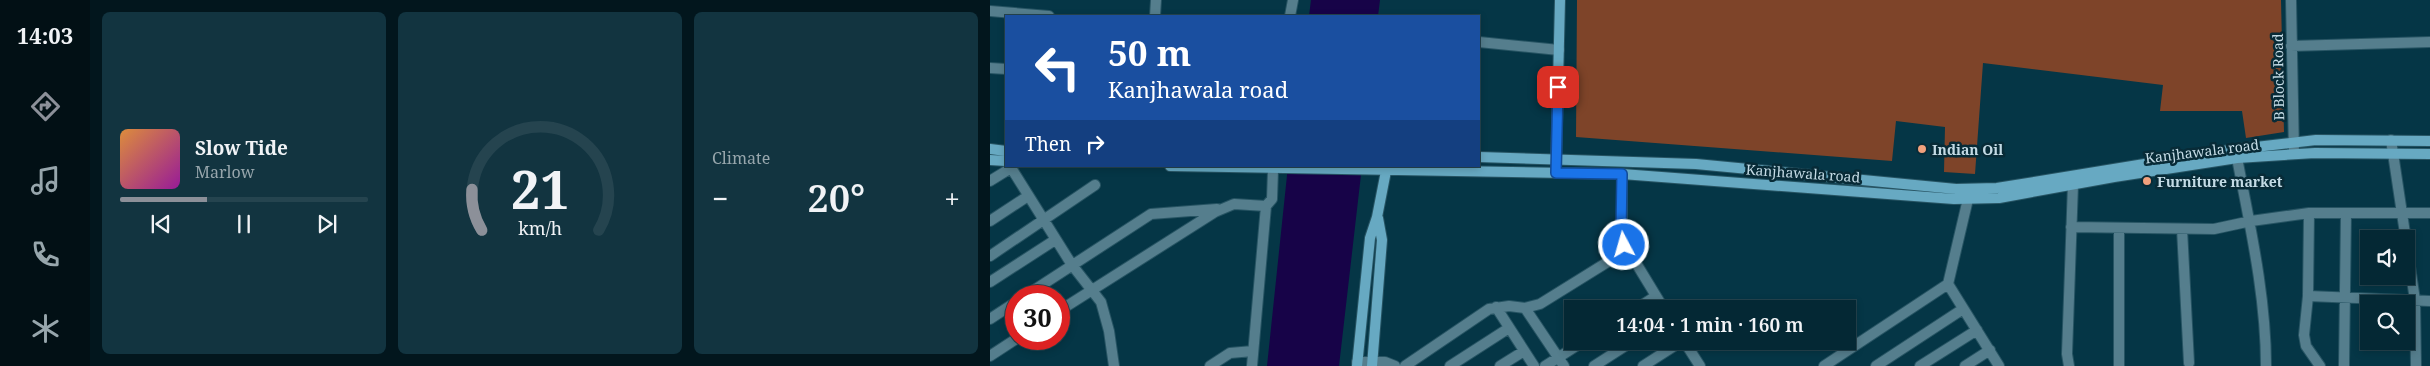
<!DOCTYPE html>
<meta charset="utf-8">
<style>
:root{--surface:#042834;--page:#123440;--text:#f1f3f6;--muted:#97a6ac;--line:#25444f;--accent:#8c9099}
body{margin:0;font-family:"Noto Serif",serif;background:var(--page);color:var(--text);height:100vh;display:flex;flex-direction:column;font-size:19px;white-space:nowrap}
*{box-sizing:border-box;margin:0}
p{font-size:16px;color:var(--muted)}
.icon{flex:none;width:28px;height:28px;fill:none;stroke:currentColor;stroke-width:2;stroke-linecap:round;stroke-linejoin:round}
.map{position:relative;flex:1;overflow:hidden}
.sheet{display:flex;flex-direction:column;gap:12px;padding:12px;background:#02161d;width:900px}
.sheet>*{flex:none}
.hud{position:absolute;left:15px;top:15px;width:475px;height:152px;border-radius:0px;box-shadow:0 2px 8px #0003,0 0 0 1px var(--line);background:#1a4fa0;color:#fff;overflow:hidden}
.buttons{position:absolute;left:1370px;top:230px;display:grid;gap:10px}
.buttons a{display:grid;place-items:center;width:55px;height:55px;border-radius:0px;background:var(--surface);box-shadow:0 2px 8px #0003,0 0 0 1px var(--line);font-size:25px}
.speed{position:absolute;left:15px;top:285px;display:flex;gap:10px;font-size:25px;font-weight:700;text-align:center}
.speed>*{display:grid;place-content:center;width:65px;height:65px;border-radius:50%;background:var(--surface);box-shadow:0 2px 8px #0003,0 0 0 1px var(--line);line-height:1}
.speed .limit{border:8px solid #d22;background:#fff;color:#111}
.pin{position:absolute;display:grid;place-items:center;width:42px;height:42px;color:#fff;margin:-21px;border-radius:10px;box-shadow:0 2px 8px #0006}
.me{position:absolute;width:55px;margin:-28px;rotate:354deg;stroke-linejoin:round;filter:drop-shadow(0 0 4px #0008)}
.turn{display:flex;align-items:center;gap:18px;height:105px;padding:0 20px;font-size:22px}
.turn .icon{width:65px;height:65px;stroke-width:2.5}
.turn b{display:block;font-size:35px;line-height:42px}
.then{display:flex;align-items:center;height:48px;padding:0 20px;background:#0003;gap:10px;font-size:19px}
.big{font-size:38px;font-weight:600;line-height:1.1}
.sheet .widget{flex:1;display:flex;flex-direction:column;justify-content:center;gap:8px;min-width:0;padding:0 18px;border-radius:8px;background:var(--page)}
.sheet .dial{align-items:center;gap:0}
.dial svg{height:130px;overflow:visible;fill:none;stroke:var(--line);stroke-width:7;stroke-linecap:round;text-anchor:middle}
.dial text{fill:var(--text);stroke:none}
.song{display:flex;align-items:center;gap:15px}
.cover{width:60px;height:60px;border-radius:8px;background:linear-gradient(135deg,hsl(30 70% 55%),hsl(300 70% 35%))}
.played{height:5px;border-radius:2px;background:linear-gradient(90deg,var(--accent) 35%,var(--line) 35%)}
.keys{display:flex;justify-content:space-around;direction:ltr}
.heat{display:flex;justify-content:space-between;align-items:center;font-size:28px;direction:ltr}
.sheet .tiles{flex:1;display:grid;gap:12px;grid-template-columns:repeat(3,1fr)}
.trip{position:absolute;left:574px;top:300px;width:292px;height:50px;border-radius:0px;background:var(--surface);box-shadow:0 2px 8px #0003,0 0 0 1px var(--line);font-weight:600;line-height:50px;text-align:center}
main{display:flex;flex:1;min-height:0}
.tab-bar{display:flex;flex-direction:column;width:90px;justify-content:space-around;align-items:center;background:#021015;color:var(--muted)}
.tab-bar .icon{width:35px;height:35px}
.tab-bar .on{color:var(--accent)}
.tab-bar b{font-size:22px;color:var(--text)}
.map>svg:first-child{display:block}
.green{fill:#7e4429}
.water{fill:#170348}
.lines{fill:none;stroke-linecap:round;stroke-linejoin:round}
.street-casing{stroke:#275463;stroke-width:12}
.secondary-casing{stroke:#275463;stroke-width:12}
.street{stroke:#557e8d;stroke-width:10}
.secondary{stroke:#67a9c2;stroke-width:10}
.route-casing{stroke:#114b97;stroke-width:12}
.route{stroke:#1a73e8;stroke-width:9}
.poi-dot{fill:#f1a17d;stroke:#082b37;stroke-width:2}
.labels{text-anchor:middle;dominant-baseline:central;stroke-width:5;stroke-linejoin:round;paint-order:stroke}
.street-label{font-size:14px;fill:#c4dbe5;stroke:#082b37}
.poi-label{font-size:14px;font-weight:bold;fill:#c4dbe5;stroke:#082b37;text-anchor:start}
</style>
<main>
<nav class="tab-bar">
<b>14:03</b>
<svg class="icon on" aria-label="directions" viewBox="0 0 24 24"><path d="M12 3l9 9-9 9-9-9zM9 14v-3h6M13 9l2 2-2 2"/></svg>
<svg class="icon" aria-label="music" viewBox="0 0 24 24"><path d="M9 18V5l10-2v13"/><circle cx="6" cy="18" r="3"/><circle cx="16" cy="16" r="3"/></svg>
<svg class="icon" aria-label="phone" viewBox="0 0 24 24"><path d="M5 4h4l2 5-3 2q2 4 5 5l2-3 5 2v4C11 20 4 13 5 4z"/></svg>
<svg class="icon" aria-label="climate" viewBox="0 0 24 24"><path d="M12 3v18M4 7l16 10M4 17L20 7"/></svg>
</nav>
<section class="sheet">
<div class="tiles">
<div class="widget">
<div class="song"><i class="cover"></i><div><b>Slow Tide</b><p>Marlow</p></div></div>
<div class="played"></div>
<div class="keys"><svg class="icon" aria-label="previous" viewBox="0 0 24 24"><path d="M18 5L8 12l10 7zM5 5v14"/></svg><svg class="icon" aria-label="pause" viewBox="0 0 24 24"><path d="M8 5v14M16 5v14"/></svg><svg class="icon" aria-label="next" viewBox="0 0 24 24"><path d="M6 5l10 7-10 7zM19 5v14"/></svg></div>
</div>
<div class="widget dial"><svg viewBox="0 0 100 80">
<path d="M14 69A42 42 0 1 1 86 69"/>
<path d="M14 69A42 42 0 0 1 8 44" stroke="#8c9099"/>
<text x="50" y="56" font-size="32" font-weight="700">21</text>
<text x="50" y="72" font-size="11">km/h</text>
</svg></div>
<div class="widget"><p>Climate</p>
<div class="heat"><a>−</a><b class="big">20°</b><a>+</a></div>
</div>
</div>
</section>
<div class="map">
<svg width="1440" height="366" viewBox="0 0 1440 366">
<rect width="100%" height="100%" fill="#053646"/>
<path class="green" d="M587,0H1291L1294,132L1256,138L1252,111H1170L1173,85L993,63L985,174L954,172L955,127L906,121L902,161L586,137Z"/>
<path class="water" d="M321,0H390L388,16H319Z
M298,166H372L349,366H277Z"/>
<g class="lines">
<defs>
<path id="street" d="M1301,0L1304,154
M0,11L59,16
M165,16L166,0
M300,16L303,0
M489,42L569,50
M1301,46L1440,42
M0,68L16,69
M1401,140L1425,300L1426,366
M1247,158C1260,226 1276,296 1276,366
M20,166L82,265L111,302L119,331L124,366
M632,174V240L674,309
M0,181L21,168
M978,199L958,284L1009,366
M1319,213L1318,296L1314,335L1316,346L1330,366
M0,221L38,196
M1081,227L1224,229L1261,221L1319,213H1440
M1192,229L1199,363
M0,256L105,185
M0,282L65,240
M35,296L161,214L227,209
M1318,296L1440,301
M506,307L544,366
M535,308L574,366
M646,309L666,296
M69,311L225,212L244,204L276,206L282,199L283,170
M0,319L26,302
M694,341L710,366
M0,356L26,339
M367,362H395L405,366
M220,366L240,353L263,351
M262,366L276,206
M415,366L499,309L519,306L535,308L550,304L637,250
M460,366L519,328
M510,366L534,351
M555,366L594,341
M604,366L643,341
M653,366L692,341
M834,366L958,284
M886,366L973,309
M930,366L987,330
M975,366L1000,350
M1079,366L1077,354L1083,184
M1129,366V228
M1354,366L1356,213"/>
<path id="secondary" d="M0,149L16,151
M489,157L706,164L966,189L1007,188L1240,150L1326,140L1440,141
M0,160L16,161
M566,165L570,0
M180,166L632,174L964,199L1009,198L1124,177L1247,158L1325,153L1440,154
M367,366L380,238L387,217L397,166
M382,366L392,240L388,218"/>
</defs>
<use href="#street" class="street-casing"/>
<use href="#secondary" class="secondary-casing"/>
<use href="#street" class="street"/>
<use href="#secondary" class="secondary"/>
</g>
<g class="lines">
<defs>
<path id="route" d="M568,87L566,173L632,174L631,232L634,245"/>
</defs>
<use href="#route" class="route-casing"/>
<use href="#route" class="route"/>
</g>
<g class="poi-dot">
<circle cx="932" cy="149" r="5"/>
<circle cx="1157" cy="181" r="5"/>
</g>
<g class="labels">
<g class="street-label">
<text transform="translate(1288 77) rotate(-91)">B Block Road</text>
<text transform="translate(1212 151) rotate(-7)">Kanjhawala road</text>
<text transform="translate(813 173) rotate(4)">Kanjhawala road</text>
</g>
<g class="poi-label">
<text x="942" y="149">Indian Oil</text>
<text x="1167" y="181">Furniture market</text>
</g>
</g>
</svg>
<div class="buttons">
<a><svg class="icon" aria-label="sound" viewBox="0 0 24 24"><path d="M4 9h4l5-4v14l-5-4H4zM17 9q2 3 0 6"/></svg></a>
<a><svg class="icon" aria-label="search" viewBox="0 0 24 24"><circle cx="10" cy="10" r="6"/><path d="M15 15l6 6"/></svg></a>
</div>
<div class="speed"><div class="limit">30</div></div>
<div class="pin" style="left:568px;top:87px;background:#d93025"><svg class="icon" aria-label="arrive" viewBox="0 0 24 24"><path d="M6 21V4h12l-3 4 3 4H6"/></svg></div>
<svg class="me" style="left:634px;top:245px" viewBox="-20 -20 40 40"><circle r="17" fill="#1a73e8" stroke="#fff" stroke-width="3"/><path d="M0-11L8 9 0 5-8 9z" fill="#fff"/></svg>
<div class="trip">14:04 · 1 min · 160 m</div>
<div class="hud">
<div class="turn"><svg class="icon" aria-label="left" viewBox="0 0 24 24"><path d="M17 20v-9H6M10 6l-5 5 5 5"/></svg><div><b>50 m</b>Kanjhawala road</div></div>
<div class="then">Then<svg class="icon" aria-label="right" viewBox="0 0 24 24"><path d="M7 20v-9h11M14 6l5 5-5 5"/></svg></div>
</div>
</div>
</main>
